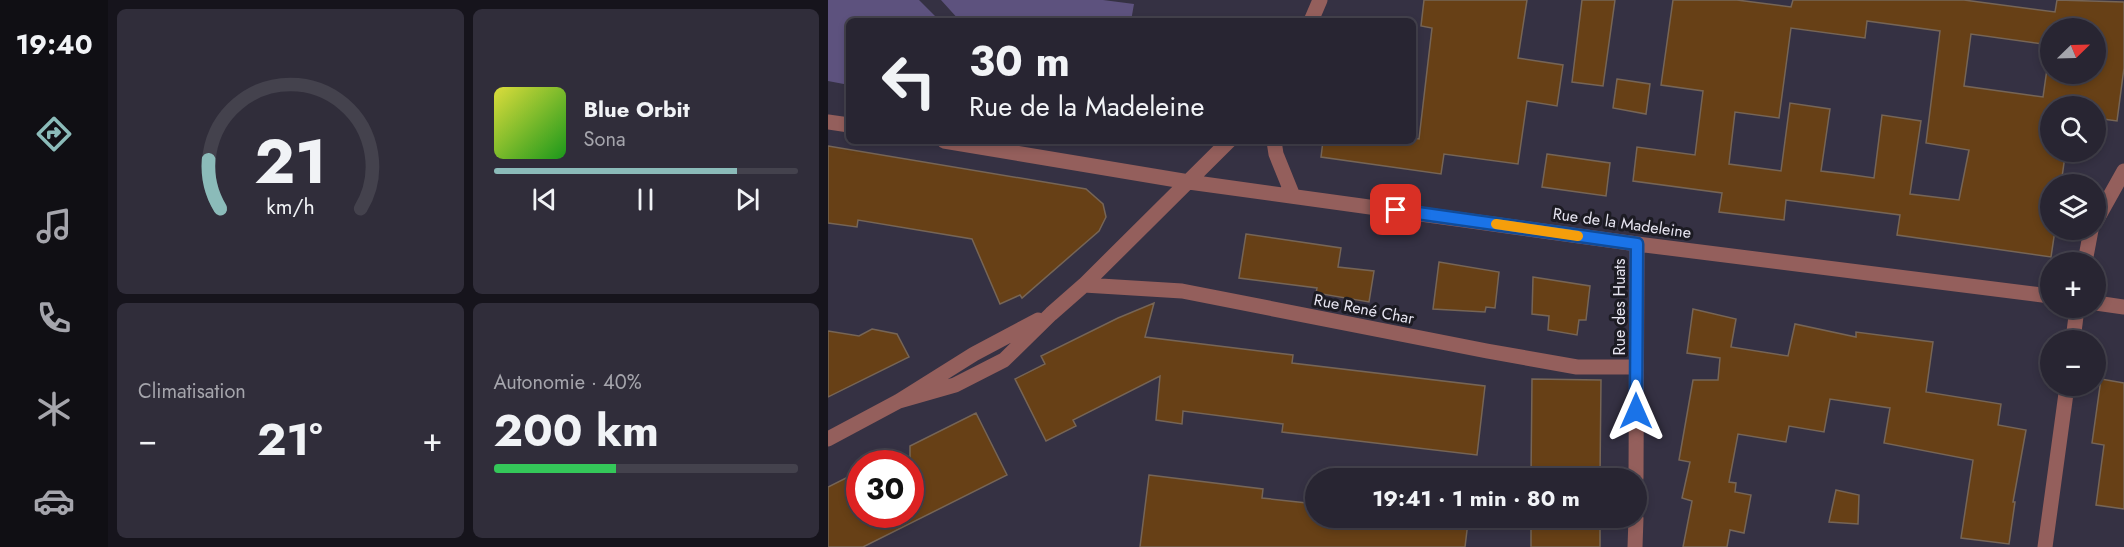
<!DOCTYPE html>
<html lang="fr">
<meta charset="utf-8">
<style>
:root{--surface:#282532;--page:#302d3a;--text:#f1f3f6;--muted:#a5a5ac;--line:#44424d;--accent:#8bbbb9}
body{margin:0;font-family:Jost,sans-serif;background:var(--page);color:var(--text);height:100vh;display:flex;flex-direction:column;font-size:22px;white-space:nowrap}
*{box-sizing:border-box;margin:0}
p{font-size:20px;color:var(--muted)}
.icon{flex:none;width:33px;height:33px;fill:none;stroke:currentColor;stroke-width:2;stroke-linecap:round;stroke-linejoin:round}
.map{position:relative;flex:1;overflow:hidden}
.drawer{display:flex;flex-direction:column;gap:9px;padding:9px;background:#16141c;width:720px}
.drawer>*{flex:none}
.banner{position:absolute;left:18px;top:18px;width:570px;height:126px;border-radius:9px;box-shadow:0 3px 9px #0003,0 0 0 2px var(--line);background:#282532;color:var(--text);overflow:hidden}
.needle{width:39px;rotate:67deg}
.tools{position:absolute;left:1212px;top:18px;display:grid;gap:12px}
.tools a{display:grid;place-items:center;width:66px;height:66px;border-radius:50%;background:var(--surface);box-shadow:0 3px 9px #0003,0 0 0 2px var(--line);font-size:30px}
.speed{position:absolute;left:18px;top:450px;display:flex;gap:12px;font-size:30px;font-weight:700;text-align:center}
.speed>*{display:grid;place-content:center;width:78px;height:78px;border-radius:50%;background:var(--surface);box-shadow:0 3px 9px #0003,0 0 0 2px var(--line);line-height:1}
.speed .limit{border:9px solid #d22;background:#fff;color:#111}
.pin{position:absolute;display:grid;place-items:center;width:51px;height:51px;color:#fff;margin:-26px;border-radius:12px;box-shadow:0 3px 9px #0006}
.me{position:absolute;width:66px;margin:-33px;rotate:0deg;stroke-linejoin:round;filter:drop-shadow(0 0 4px #0008)}
.turn{display:flex;align-items:center;gap:21px;height:126px;padding:0 24px;font-size:27px}
.turn .icon{width:78px;height:78px;stroke-width:2.5}
.turn b{display:block;font-size:42px;line-height:51px}
.big{font-size:45px;font-weight:700;line-height:1.1}
.drawer .tile{flex:1;display:flex;flex-direction:column;justify-content:center;gap:9px;min-width:0;padding:0 21px;border-radius:9px;background:var(--page)}
.drawer .dial{align-items:center;gap:0}
.dial svg{height:156px;overflow:visible;fill:none;stroke:var(--line);stroke-width:7;stroke-linecap:round;text-anchor:middle}
.dial text{fill:var(--text);stroke:none}
.song{display:flex;align-items:center;gap:18px}
.cover{width:72px;height:72px;border-radius:9px;background:linear-gradient(135deg,hsl(60 70% 55%),hsl(120 70% 35%))}
.played{height:6px;border-radius:3px;background:linear-gradient(90deg,var(--accent) 80%,var(--line) 80%)}
.keys{display:flex;justify-content:space-around;direction:ltr}
.heat{display:flex;justify-content:space-between;align-items:center;font-size:33px;direction:ltr}
.charge{height:9px;border-radius:4px;background:linear-gradient(90deg,#34c759 40%,var(--line) 0)}
.drawer .tiles{flex:1;display:grid;gap:9px;grid-template-columns:repeat(2,1fr)}
.trip{position:absolute;left:477px;top:468px;width:342px;height:60px;border-radius:30px;background:var(--surface);box-shadow:0 3px 9px #0003,0 0 0 2px var(--line);font-weight:700;line-height:60px;text-align:center}
main{display:flex;flex:1;min-height:0}
.dock{display:flex;flex-direction:column;width:108px;justify-content:space-around;align-items:center;background:#100f14;color:var(--muted)}
.dock .icon{width:42px;height:42px}
.dock .selected{color:var(--accent)}
.dock b{font-size:27px;color:var(--text)}
.map>svg:first-child{display:block}
.green{fill:#5d527e}
.building{fill:#674016;stroke:#766556;stroke-width:1.5;fill-rule:evenodd}
.lines{fill:none;stroke-linecap:round;stroke-linejoin:round}
.minor{stroke:#945f5c;stroke-width:15}
.route-casing{stroke:#114b97;stroke-width:15}
.route{stroke:#1a73e8;stroke-width:10}
.slow{stroke:#f59e0b;stroke-width:10}
.labels{text-anchor:middle;dominant-baseline:central;stroke-width:6;stroke-linejoin:round;paint-order:stroke}
.street-label{font-size:16px;fill:#e7e5f1;stroke:#1c1b23}
</style>
<main>
<nav class="dock">
<b>19:40</b>
<svg class="icon selected" aria-label="directions" viewBox="0 0 24 24"><path d="M12 3l9 9-9 9-9-9zM9 14v-3h6M13 9l2 2-2 2"/></svg>
<svg class="icon" aria-label="music" viewBox="0 0 24 24"><path d="M9 18V5l10-2v13"/><circle cx="6" cy="18" r="3"/><circle cx="16" cy="16" r="3"/></svg>
<svg class="icon" aria-label="phone" viewBox="0 0 24 24"><path d="M5 4h4l2 5-3 2q2 4 5 5l2-3 5 2v4C11 20 4 13 5 4z"/></svg>
<svg class="icon" aria-label="climate" viewBox="0 0 24 24"><path d="M12 3v18M4 7l16 10M4 17L20 7"/></svg>
<svg class="icon" aria-label="car" viewBox="0 0 24 24"><path d="M5 17H2v-5l4-1 3-4h7l3 4 3 1v5h-3M9 17h6M6 11h13"/><circle cx="7" cy="17" r="2"/><circle cx="17" cy="17" r="2"/></svg>
</nav>
<section class="drawer">
<div class="tiles">
<div class="tile dial"><svg viewBox="0 0 100 80">
<path d="M14 69A42 42 0 1 1 86 69"/>
<path d="M14 69A42 42 0 0 1 8 44" stroke="#8bbbb9"/>
<text x="50" y="56" font-size="32" font-weight="700">21</text>
<text x="50" y="72" font-size="11">km/h</text>
</svg></div>
<div class="tile">
<div class="song"><i class="cover"></i><div><b>Blue Orbit</b><p>Sona</p></div></div>
<div class="played"></div>
<div class="keys"><svg class="icon" aria-label="previous" viewBox="0 0 24 24"><path d="M18 5L8 12l10 7zM5 5v14"/></svg><svg class="icon" aria-label="pause" viewBox="0 0 24 24"><path d="M8 5v14M16 5v14"/></svg><svg class="icon" aria-label="next" viewBox="0 0 24 24"><path d="M6 5l10 7-10 7zM19 5v14"/></svg></div>
</div>
<div class="tile"><p>Climatisation</p>
<div class="heat"><a>−</a><b class="big">21°</b><a>+</a></div>
</div>
<div class="tile"><p>Autonomie · 40%</p><b class="big">200 km</b><div class="charge"></div></div>
</div>
</section>
<div class="map">
<svg width="1296" height="547" viewBox="0 0 1296 547">
<rect width="100%" height="100%" fill="#353143"/>
<path class="green" d="M0,0H91L112,21H21V85L0,81Z
M113,0H275L306,4L303,21H132Z"/>
<path class="building" d="M596,0H699L690,58L735,65L729,106L699,101L690,164L616,154L613,174L493,157L495,141H585V138L591,139L604,28L593,26Z
M754,0H787L775,86L744,82Z
M845,0H909L963,7L965,0H1136L1227,12L1229,0L1296,2V68L1289,121L1268,118V106H1222V152H1243L1242,158L1237,156L1233,184H1222V230H1227L1223,257L1069,235L1072,215L958,200L956,220L891,212L894,193L805,181L809,147L867,155L875,91L833,85ZM1039,21L1112,31L1098,143L1141,150L1131,200L1082,194L1093,121L1054,115L1046,178L1018,174L993,171L1002,109L962,103L953,171L901,164L907,112L951,118L963,28L1037,38ZM1222,28H1268V74H1222V48L1215,97L1136,86L1143,34L1222,45Z
M789,79L822,84L818,114L785,108Z
M0,146L258,189L275,204L278,217L271,231L194,298L192,295L172,304L144,239L30,220L29,227L0,223Z
M719,154L782,163L778,196L714,187Z
M418,234L513,248L510,267L546,271L541,302L488,293L489,288L411,278Z
M611,262L671,272L667,308L658,307L657,312L605,309Z
M705,277L762,286L758,320H751L749,335L720,330L721,316L704,314Z
M326,303L317,337L465,355L464,363L657,386L649,455L454,432L455,424L355,411L354,424L328,420L332,376L245,420L248,426L218,441L187,379L217,364L213,356L290,318Z
M865,309L908,319L903,347L960,356L967,324L1028,337V332L1105,342L1098,392L1173,404L1170,425L1198,430L1185,502H1187L1181,544L1133,538L1145,460L1056,443L1062,408L1002,399L996,432L961,426L958,442L910,434L901,482L908,483L907,492L923,495L916,533L902,530L899,547H855L864,501L854,498L862,462L851,460L865,380H890L892,358L859,353Z
M44,329L69,334L81,357L0,397V331L31,336Z
M704,379L773,380L772,478H703Z
M1273,379L1296,383V509L1268,505L1276,445L1264,443Z
M148,413L179,475L35,547H0V487L32,471V514H82V446Z
M321,475L435,489L434,498L488,504V518H601L640,522L637,547H312Z
M1008,490L1031,495L1030,524L1001,522Z
M703,518H772V547H703Z"/>
<g class="lines">
<path class="minor" d="M483,21L492,0
M0,122L21,125
M116,141L361,182L809,244L1222,296
M446,141L448,154L465,196
M1268,221L1296,171
M1257,262L1263,230
M256,285L354,291L659,351L749,367H808
M1268,303L1296,307
M1245,340L1249,308
M71,401L127,385L176,360L223,314L256,285L401,141
M0,439L71,401L146,354L210,320
M808,478L809,244
M807,547L808,518
M1217,547L1239,386"/>
</g>
<g class="lines">
<defs>
<path id="route" d="M568,210L809,244L808,411"/>
</defs>
<use href="#route" class="route-casing"/>
<use href="#route" class="route"/>
<path class="slow" d="M668,224L750,236"/>
</g>
<g class="labels">
<g class="street-label">
<text transform="translate(794 223) rotate(8)">Rue de la Madeleine</text>
<text transform="translate(791 307) rotate(-90)">Rue des Huats</text>
<text transform="translate(536 309) rotate(11)">Rue René Char</text>
</g>
</g>
</svg>
<div class="tools">
<a><svg class="needle" viewBox="-14 -14 28 28"><path d="M0-13l5 13h-10z" fill="#e53935"/><path d="M0 13l5-13h-10z" fill="#a5a5ac"/></svg></a>
<a><svg class="icon" aria-label="search" viewBox="0 0 24 24"><circle cx="10" cy="10" r="6"/><path d="M15 15l6 6"/></svg></a>
<a><svg class="icon" aria-label="layers" viewBox="0 0 24 24"><path d="M12 4l9 5-9 5-9-5zM3 14l9 5 9-5"/></svg></a>
<a>+</a>
<a>−</a>
</div>
<div class="speed"><div class="limit">30</div></div>
<div class="pin" style="left:568px;top:210px;background:#d93025"><svg class="icon" aria-label="arrive" viewBox="0 0 24 24"><path d="M6 21V4h12l-3 4 3 4H6"/></svg></div>
<svg class="me" style="left:808px;top:411px" viewBox="-20 -20 40 40"><path d="M0-17L14 15 0 8-14 15z" fill="#1a73e8" stroke="#fff" stroke-width="4"/></svg>
<div class="trip">19:41 · 1 min · 80 m</div>
<div class="banner">
<div class="turn"><svg class="icon" aria-label="left" viewBox="0 0 24 24"><path d="M17 20v-9H6M10 6l-5 5 5 5"/></svg><div><b>30 m</b>Rue de la Madeleine</div></div>
</div>
</div>
</main>
